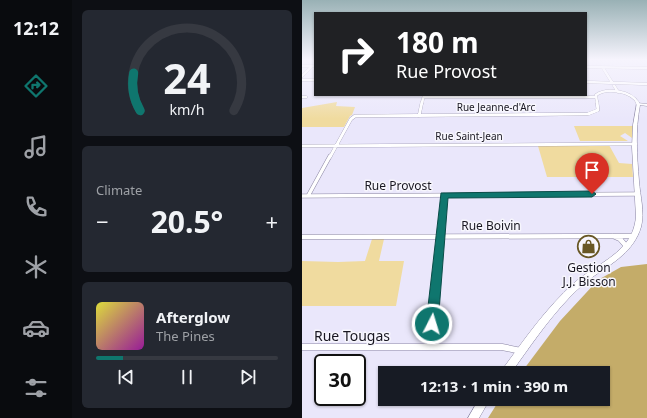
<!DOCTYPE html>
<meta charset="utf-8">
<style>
:root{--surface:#171b24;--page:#242831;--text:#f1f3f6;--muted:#9ea1a6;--line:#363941;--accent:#0f766e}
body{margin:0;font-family:"Noto Sans",sans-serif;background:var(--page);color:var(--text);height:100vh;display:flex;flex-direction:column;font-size:15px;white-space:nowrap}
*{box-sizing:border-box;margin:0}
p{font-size:13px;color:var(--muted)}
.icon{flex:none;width:22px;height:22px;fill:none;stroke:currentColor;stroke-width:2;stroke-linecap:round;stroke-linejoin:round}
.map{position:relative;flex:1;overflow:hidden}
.side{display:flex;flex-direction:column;gap:10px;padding:10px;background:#0d0f14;width:230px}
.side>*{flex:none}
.guide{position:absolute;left:12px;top:12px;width:273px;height:84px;border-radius:0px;box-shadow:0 1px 3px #0004;background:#202124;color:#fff;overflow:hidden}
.speed{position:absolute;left:12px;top:354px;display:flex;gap:8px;font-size:20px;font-weight:700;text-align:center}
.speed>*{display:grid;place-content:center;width:52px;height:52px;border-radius:50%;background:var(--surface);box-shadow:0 1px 3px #0004;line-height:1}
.speed .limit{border:2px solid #111;border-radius:6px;background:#fff;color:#111}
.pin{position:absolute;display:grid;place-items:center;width:34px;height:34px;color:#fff;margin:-41px -17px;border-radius:50% 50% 50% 0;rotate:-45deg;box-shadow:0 0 4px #0007}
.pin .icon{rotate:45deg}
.me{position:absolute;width:44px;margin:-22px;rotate:5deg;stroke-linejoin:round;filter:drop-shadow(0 0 3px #0008)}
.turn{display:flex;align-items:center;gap:14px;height:84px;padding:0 16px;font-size:18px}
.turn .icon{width:52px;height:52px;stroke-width:2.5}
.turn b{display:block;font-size:28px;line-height:34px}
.big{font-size:30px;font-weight:700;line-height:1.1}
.side .widget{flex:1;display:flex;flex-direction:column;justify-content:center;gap:6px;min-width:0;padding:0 14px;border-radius:6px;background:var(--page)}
.side .dial{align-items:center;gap:0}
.dial svg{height:104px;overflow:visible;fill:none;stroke:var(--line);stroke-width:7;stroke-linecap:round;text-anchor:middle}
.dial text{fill:var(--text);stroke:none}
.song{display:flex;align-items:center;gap:12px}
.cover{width:48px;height:48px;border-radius:6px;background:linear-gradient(135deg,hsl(60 70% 55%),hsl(300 70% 35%))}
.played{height:4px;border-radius:2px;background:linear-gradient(90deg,var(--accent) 15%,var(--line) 15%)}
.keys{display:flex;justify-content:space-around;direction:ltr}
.heat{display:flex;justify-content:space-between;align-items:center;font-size:22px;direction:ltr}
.trip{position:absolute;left:76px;top:366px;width:232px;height:40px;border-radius:0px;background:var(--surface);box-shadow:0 1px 3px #0004;font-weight:700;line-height:40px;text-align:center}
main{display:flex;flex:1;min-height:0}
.tabs{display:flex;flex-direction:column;width:72px;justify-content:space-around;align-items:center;background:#090b0e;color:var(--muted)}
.tabs .icon{width:28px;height:28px}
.tabs .selected{color:var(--accent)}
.tabs b{font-size:18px;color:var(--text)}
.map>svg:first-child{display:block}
.green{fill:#f0db9f}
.water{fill:#c4ac69}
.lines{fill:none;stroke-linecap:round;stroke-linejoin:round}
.street-far4-casing{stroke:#8a85a3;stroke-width:3}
.street-far3-casing{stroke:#8a85a3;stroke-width:3.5}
.street-far2-casing{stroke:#8a85a3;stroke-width:4.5}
.street-far1-casing{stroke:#8a85a3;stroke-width:5.5}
.street-casing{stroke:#8a85a3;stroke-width:7}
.secondary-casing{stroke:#8a85a3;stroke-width:1}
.street-far4{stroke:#fff;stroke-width:2.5}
.street-far3{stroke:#fff;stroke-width:3}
.street-far2{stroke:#fff;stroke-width:3.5}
.street-far1{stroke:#fff;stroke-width:4.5}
.street{stroke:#fff;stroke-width:6}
.secondary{fill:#fff;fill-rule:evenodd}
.route{fill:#0f766e;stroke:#0a4d48}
.labels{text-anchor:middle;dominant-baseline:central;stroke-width:3;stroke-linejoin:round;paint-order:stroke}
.far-street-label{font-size:10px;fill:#181621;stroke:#f7f6fd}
.street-label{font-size:12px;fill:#181621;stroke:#f7f6fd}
.poi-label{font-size:12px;fill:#181621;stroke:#f7f6fd}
.near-street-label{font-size:14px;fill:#181621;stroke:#f7f6fd}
</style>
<main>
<nav class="tabs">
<b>12:12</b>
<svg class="icon selected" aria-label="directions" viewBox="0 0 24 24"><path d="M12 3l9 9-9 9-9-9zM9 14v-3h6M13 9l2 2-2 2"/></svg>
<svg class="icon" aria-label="music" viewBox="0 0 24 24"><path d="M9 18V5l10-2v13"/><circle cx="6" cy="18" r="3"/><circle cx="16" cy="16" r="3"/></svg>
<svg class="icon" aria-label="phone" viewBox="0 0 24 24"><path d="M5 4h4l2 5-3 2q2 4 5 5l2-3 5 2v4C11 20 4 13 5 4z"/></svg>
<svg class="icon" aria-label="climate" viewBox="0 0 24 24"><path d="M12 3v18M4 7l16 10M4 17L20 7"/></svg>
<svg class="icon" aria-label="car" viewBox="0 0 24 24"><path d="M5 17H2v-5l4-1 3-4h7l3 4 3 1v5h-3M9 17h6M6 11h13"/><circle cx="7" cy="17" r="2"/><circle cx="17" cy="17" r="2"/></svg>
<svg class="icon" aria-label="filters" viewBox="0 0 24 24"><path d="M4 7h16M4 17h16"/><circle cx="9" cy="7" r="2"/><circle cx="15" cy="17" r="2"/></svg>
</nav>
<section class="side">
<div class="widget dial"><svg viewBox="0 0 100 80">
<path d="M14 69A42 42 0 1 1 86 69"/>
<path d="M14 69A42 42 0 0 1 9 40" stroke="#0f766e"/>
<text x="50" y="56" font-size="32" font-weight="700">24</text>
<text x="50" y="72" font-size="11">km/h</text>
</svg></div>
<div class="widget"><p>Climate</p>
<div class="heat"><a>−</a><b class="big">20.5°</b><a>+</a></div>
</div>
<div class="widget">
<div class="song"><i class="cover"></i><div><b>Afterglow</b><p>The Pines</p></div></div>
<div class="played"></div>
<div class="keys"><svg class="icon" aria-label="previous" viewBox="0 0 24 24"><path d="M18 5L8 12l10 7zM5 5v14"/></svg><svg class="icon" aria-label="pause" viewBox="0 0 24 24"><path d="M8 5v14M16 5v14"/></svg><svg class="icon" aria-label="next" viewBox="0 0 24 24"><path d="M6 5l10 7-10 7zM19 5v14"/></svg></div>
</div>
</section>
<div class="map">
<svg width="345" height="418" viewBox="0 0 345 418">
<rect width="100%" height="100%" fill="#eae7fb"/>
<path class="green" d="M35,102L34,106L53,107L50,115L48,116L42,127H0V108Z
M272,126H331L330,138L323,133L318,136L326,141H278Z
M307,145L317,163L330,164L331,177H245L236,146Z
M70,239H82L77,261H102L94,306H0V261L36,262L63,261Z"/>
<path class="water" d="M345,264V418H186L198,399H301V373H219L258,321L296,280L319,267Z"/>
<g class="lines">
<defs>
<path id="street-far4" d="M0,66H13
M284,67L345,68
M301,68L316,92
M0,76L10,66
M0,80H13
M284,82L345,84
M0,97H4
M122,97H294
M120,103L122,95
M295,103L294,95C305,87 329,91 336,103"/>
<path id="street-far3" d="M335,102L336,104
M117,116L120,102
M0,146L334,144
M28,157L49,119L53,116L286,114L296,110L295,102"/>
<path id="street-far2" d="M0,196L336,194
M6,196L28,156
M139,225L142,195"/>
<path id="street-far1" d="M311,236L318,239L325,247
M0,237L332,236
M131,310L139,224"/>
<path id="street" d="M128,346L131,309
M0,347H200L219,351"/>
<path id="secondary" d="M335,103L345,104V106L338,105C333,131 335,156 337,181C338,196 343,212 339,227C332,251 311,263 292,276C283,283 274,290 267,298C245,321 227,348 209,373H198L200,370C222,340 244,308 272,283C289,268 313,259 326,240C331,233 333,225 334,217L330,147L331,125Z
M177,399H188L177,418H166Z"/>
</defs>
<use href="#street-far4" class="street-far4-casing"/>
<use href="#street-far3" class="street-far3-casing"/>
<use href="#street-far2" class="street-far2-casing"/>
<use href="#street-far1" class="street-far1-casing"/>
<use href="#street" class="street-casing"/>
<use href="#secondary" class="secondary-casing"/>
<use href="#street-far4" class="street-far4"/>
<use href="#street-far3" class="street-far3"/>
<use href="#street-far2" class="street-far2"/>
<use href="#street-far1" class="street-far1"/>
<use href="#street" class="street"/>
<use href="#secondary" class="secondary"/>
</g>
<linearGradient id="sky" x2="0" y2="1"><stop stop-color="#99b1b5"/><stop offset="0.5" stop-color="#f6f4fd"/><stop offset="1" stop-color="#f6f4fd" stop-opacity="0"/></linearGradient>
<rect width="345" height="119" fill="url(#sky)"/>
<path class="route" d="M290,191L294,194L290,197L146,198L136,324L134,329L130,331L125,329L124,324L139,193Z"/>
<defs>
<symbol id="shop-ring" viewBox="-11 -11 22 22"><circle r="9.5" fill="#f7f6fd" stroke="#685725" stroke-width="1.5"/><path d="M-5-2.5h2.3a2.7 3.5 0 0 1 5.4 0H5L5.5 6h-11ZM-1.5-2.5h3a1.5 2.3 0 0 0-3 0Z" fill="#685725"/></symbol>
</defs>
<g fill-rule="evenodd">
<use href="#shop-ring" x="274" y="234" width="25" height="25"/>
</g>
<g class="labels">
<g class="far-street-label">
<text x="194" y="107">Rue Jeanne-d'Arc</text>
<text x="167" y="136">Rue Saint-Jean</text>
</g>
<g class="street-label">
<text x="96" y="185">Rue Provost</text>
<text x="189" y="225">Rue Boivin</text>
</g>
<g class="poi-label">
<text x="287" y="267">Gestion<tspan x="287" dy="14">J.J. Bisson</tspan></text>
</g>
<g class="near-street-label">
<text x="50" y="335">Rue Tougas</text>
</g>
</g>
</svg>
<div class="speed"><div class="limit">30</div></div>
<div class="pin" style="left:290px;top:194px;background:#d93025"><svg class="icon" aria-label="arrive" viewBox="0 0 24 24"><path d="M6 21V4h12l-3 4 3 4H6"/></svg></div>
<svg class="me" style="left:130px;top:324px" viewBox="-20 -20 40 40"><circle r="17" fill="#0f766e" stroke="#fff" stroke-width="3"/><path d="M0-11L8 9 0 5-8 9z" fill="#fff"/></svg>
<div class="trip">12:13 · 1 min · 390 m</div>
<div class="guide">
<div class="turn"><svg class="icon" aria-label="right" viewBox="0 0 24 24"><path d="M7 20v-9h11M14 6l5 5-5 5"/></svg><div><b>180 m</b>Rue Provost</div></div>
</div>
</div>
</main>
